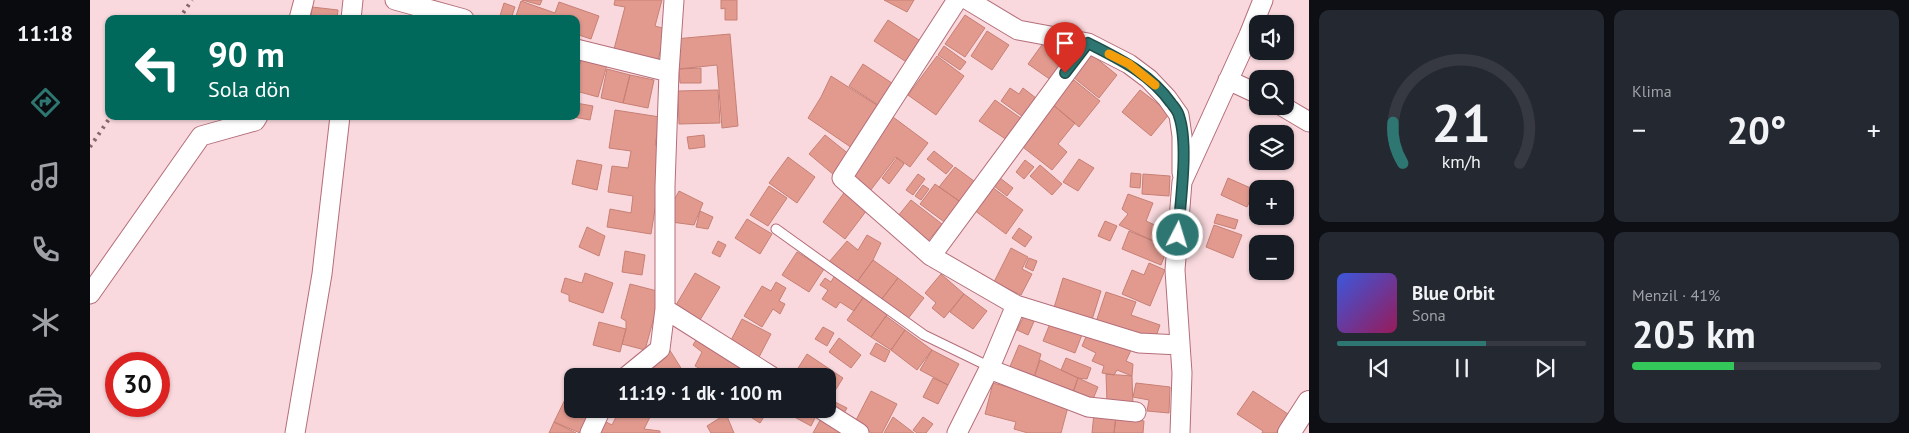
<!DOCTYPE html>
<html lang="tr">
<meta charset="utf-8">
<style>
:root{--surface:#171b24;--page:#242831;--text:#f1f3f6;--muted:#9ea1a6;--line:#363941;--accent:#2e7671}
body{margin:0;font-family:"PT Sans",sans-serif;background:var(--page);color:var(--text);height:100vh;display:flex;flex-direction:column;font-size:19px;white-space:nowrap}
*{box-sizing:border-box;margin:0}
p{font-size:16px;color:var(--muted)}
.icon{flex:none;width:28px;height:28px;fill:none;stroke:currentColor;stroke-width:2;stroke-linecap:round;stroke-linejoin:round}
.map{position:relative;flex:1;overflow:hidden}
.drawer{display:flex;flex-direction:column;gap:10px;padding:10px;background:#0d0f14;width:600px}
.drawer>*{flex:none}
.hud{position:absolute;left:15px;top:15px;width:475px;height:105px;border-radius:10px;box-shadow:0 1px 4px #0004;background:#00695c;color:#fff;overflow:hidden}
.buttons{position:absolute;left:1159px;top:15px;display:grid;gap:10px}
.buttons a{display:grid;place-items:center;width:45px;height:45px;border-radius:10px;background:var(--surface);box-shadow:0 1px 4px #0004;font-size:25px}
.speed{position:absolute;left:15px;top:352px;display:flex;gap:10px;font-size:25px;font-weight:700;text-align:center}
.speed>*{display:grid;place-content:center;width:65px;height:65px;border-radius:50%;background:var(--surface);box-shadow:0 1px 4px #0004;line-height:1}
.speed .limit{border:8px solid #d22;background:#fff;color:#111}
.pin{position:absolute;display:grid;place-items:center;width:42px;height:42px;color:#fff;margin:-51px -21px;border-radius:50% 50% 50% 0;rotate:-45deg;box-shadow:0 0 5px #0007}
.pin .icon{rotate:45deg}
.me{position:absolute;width:55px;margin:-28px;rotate:5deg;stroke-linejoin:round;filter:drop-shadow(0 0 4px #0008)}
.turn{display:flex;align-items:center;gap:18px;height:105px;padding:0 20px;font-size:22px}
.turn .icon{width:65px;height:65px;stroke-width:2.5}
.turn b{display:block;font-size:35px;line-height:42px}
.big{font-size:38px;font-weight:600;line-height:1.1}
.drawer .card{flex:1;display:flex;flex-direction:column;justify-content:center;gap:8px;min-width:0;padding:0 18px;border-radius:10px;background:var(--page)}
.drawer .dial{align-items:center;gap:0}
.dial svg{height:130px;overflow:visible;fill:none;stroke:var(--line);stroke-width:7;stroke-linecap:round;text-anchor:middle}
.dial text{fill:var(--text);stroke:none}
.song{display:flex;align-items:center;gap:15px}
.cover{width:60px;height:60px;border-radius:8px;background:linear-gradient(135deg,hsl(230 70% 55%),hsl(330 70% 35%))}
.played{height:5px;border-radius:2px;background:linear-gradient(90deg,var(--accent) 60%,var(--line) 60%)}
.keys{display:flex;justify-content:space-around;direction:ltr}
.heat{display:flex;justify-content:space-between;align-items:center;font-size:28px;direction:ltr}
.charge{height:8px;border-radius:4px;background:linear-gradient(90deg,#34c759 41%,var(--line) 0)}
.drawer .tiles{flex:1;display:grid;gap:10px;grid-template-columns:repeat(2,1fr)}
.trip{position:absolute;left:474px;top:368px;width:272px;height:50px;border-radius:10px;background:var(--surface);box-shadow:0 1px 4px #0004;font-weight:600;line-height:50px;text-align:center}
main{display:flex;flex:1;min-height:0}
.dock{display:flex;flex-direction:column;width:90px;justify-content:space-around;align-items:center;background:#090b0e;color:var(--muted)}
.dock .icon{width:35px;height:35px}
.dock .on{color:var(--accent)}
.dock b{font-size:22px;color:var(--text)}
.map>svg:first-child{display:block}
.building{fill:#e29a8f;stroke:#c78075}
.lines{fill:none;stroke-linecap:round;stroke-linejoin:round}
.service-casing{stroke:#b46e7a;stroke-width:11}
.minor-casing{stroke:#b46e7a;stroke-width:21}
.tertiary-casing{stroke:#b46e7a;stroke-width:24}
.service{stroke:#fff;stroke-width:9}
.minor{stroke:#fff;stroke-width:19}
.tertiary{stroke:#fff;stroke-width:22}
.rail{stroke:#85676b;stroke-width:4;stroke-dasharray:2.5 5;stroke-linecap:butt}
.route-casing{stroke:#1e4d49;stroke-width:12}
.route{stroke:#2e7671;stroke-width:9}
.slow{stroke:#f59e0b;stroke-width:9}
</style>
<main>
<nav class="dock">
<b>11:18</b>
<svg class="icon on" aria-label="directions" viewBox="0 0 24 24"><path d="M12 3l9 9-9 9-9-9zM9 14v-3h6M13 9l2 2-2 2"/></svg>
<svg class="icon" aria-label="music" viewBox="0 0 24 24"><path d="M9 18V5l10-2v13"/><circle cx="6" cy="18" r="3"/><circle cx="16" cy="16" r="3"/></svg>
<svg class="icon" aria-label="phone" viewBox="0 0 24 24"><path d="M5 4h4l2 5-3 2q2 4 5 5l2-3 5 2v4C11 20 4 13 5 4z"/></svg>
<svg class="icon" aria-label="climate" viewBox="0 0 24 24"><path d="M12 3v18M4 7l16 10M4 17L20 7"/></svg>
<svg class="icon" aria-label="car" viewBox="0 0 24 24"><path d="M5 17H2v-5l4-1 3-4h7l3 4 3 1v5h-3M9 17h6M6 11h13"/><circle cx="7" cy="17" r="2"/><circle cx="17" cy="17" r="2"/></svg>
</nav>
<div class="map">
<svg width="1219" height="433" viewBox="0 0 1219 433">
<rect width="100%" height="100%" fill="#f9d9dd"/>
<path class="building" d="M432,0H452L450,5Z
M525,0H572L565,26L576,29L567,64L523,53L535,7L524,5Z
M631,0H647V20H635V8L631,9Z
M794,0H824L817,12Z
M431,1L465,13L469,2L509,16L501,39L486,34V19H425Z
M414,3L425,7L421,19H409Z
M222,7L248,10L247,19H221Z
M320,15L332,19H319Z
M875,15L895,28L875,57L855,44Z
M798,20L832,42L818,63L784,41Z
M897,31L919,45L902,70L881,56Z
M640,34L648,126L632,128L627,65L588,69L585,39Z
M954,42L976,58L961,80L938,64Z
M854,46L876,62L870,70L848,55Z
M1001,54L1027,75L1009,98L983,77Z
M847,56L874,76L846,115L818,95Z
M492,57L517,65L508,97L486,91V77Z
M773,64L805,85L791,107L759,86Z
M611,68V83H590L589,69Z
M517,69L540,75L533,103L511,98Z
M540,75L564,80L558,108L533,103Z
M741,76L793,109L765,150L718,118L731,97Z
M979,76L1010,101L989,127L962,104Z
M920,88L929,94L933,88L946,98L933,117L911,101Z
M628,90L630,123L589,124L588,91Z
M1050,90L1080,113L1061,136L1032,112Z
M905,100L932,119L917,140L889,121Z
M486,103L503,106L500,120L478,116H486Z
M962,104L985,123L968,144L977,152L962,170L929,144Z
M525,110L570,117L565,145L575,146L561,234L517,227L520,209L541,213L543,196L518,192L522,166L538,168L541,151L519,148Z
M803,117L838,143L820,167L806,157L780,191L759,175Z
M614,135L615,147L599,149L597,137Z
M735,135L760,155L744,175L719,154Z
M844,151L863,166L856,174L837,159Z
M698,157L725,177L707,203L679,183Z
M807,158L814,164L799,184L792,178Z
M989,159L1004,168L988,191L973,182Z
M487,160L512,165L507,190L482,184Z
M935,160L944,167L934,179L926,172Z
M950,165L972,184L962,195L940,176Z
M865,167L888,184L872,203L849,187Z
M1041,173L1051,174L1050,188L1040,187Z
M828,174L835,179L823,195L816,190Z
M1053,174L1080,176L1079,196L1052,194Z
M910,178L923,188L917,196L904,186Z
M1138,178L1165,190L1157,207L1131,195Z
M845,184L872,203L857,224L830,204Z
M833,185L839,189L831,200L825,196Z
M679,186L697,198L678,226L660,215Z
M902,187L933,210L916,234L884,210Z
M756,190L780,206L755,239L733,222Z
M589,191L613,203L604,225L581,222V206Z
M1038,194L1063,203L1056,221L1080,232L1074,246L1029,225L1038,214L1032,209Z
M821,200L852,224L838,241L808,216Z
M610,211L623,217L618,229L606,227Z
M1127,214L1148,220L1145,229L1124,223Z
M657,219L682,234L670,254L645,238Z
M1015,221L1027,226L1020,241L1008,236Z
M1124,225L1152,235L1143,258L1116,247Z
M497,227L515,236L509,256L489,247Z
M929,228L942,237L935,247L922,238Z
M1039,231L1078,247L1071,265L1032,249Z
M777,235L791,243L783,260L767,282L739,262L757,241L768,250Z
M628,241L636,245L630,257L622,253Z
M921,248L938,257L932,269L942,274L931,295L904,282Z
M535,251L555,255L552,275L532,272Z
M707,252L734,269L719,292L692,275Z
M939,258L947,261L943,271L935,267Z
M783,260L808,278L791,300L767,282Z
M1059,263L1075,270L1060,306L1032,294L1042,270L1054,275Z
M495,273L523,283L513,313L479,301V295L471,292L475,278L492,283Z
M605,273L630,287L610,320L586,305Z
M851,274L874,294L854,318L842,308L846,303L835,293Z
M745,275L775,295L764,311L750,302L746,308L732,299L738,290L730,285L735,278L741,282Z
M808,278L834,298L817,320L791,300Z
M973,278L1011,291L1001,323L963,311Z
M686,282L696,288L689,301L695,304L690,314L683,309L672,327L654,316L672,286L681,291Z
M540,284L571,292L555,350L532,344L536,329V321L531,318Z
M1016,292L1046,302L1041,315L1070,325L1064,342L1006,322Z
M874,294L897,311L883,329L860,312Z
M775,295L799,312L781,337L757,320Z
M936,312L946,317L938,335L927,330Z
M796,316L815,330L801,350L781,337Z
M652,319L681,334L668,359L639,344Z
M961,321L993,332L985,353L953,341Z
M509,322L536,329L530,352L503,345Z
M733,327L744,333L737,346L725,339Z
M815,330L842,350L827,370L801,350Z
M611,332L681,376H624L605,366L612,352L603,345Z
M998,332L1043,346L1036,361L1043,364L1042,376L1027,370L1024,375L1012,373L1014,366L1002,361L1006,353L992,346Z
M749,338L771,355L761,368L739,352Z
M786,343L800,351L795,362L780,354Z
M929,345L951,354L942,384L916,376Z
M579,349L596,376H569L559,364Z
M842,350L869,364L858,385L830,370Z
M717,354L753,378L738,402V376H703Z
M976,358L1001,368L997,379L988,378L971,370Z
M950,360L988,378L981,398L942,384Z
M559,364L569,376H546Z
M1016,374L1042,376L1043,406L1017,403Z
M843,378L858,385L848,404L833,397Z
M988,378L1008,387L1001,404L981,398Z
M903,383L979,403L971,433H938L924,429L926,422L895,414Z
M1046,383L1080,387L1079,413L1057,411L1059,400L1043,397Z
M482,385V409H501L490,433L464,422Z
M781,391L807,404L792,433H782L764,424Z
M1163,391L1198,414L1186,433H1172L1173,431L1147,414Z
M743,401L757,408L753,415L739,408Z
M530,409H554L562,413L554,429L570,431V433H505L510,419L522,425Z
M648,409H679L670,423Z
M700,409H726L729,410L721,426L697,413Z
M1004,413L1026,416L1024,433H1002Z
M636,414L644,433H621L617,426Z
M733,415L762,433H723Z
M1026,416L1054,421L1053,433H1024Z
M803,417L824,433H794Z
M833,417L843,424L836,433H827L823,430Z
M464,422L486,433H459Z"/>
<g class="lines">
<defs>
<path id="service" d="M686,229L834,335L900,367"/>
<path id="minor" d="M305,0L374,19
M878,0L928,30L998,43L1039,64L1059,79L1077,98L1089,115L1092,136V173
M209,19L214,0
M261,19L263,0
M486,49L579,72
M1138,80L1168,94
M1192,106L1219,122
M841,256L752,178L867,0
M0,294L111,136L165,121L168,116
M926,305L1049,343L1090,345
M575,309L681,376
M899,369L998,407L1046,412
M537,376L570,349L575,309V186L579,72L584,0
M731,409L769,433
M205,433L232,274L250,116
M500,433L511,409
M867,433L900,367L926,305L841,256L998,43
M1090,433L1092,373L1085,270L1092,182L1159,35L1173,0"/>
<path id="tertiary" d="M1199,433L1219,402"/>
</defs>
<use href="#service" class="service-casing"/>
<use href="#minor" class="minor-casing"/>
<use href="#tertiary" class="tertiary-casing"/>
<use href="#service" class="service"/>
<use href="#minor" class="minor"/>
<use href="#tertiary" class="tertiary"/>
<path class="rail" d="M89,19L102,0
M0,147L21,116"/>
</g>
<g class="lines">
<defs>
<path id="route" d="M975,73L998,43C1029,59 1060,73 1081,103C1084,107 1088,111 1089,116C1099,145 1090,203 1088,235"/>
</defs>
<use href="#route" class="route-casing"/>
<use href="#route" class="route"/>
<path class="slow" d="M1019,54L1039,64L1065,85"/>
</g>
</svg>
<div class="buttons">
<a><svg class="icon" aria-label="sound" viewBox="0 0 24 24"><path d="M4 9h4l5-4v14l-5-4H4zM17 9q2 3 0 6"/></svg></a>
<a><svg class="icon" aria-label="search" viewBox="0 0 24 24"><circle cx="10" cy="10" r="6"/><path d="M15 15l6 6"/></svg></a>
<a><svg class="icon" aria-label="layers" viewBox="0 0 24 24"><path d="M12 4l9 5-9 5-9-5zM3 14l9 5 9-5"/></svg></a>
<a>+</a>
<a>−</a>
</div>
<div class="speed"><div class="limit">30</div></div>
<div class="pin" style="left:975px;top:73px;background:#d93025"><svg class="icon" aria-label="arrive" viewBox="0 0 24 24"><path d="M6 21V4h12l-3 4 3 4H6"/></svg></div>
<svg class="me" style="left:1088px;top:235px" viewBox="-20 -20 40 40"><circle r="17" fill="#2e7671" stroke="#fff" stroke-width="3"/><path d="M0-11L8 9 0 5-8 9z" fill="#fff"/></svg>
<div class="trip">11:19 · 1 dk · 100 m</div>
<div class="hud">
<div class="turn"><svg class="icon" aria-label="left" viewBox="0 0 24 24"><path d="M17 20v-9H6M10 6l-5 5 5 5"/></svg><div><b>90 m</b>Sola dön</div></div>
</div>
</div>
<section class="drawer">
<div class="tiles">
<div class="card dial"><svg viewBox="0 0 100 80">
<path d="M14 69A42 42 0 1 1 86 69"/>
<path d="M14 69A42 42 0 0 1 8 44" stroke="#2e7671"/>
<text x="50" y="56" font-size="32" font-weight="700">21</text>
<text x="50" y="72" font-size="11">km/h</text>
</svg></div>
<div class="card"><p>Klima</p>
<div class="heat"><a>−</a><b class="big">20°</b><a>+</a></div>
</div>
<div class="card">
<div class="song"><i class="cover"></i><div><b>Blue Orbit</b><p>Sona</p></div></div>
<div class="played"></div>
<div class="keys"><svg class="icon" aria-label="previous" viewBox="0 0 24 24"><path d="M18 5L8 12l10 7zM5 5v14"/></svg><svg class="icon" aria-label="pause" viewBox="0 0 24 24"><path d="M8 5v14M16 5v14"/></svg><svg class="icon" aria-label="next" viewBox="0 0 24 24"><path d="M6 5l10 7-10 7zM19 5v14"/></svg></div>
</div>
<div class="card"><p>Menzil · 41%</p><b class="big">205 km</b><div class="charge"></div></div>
</div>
</section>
</main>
